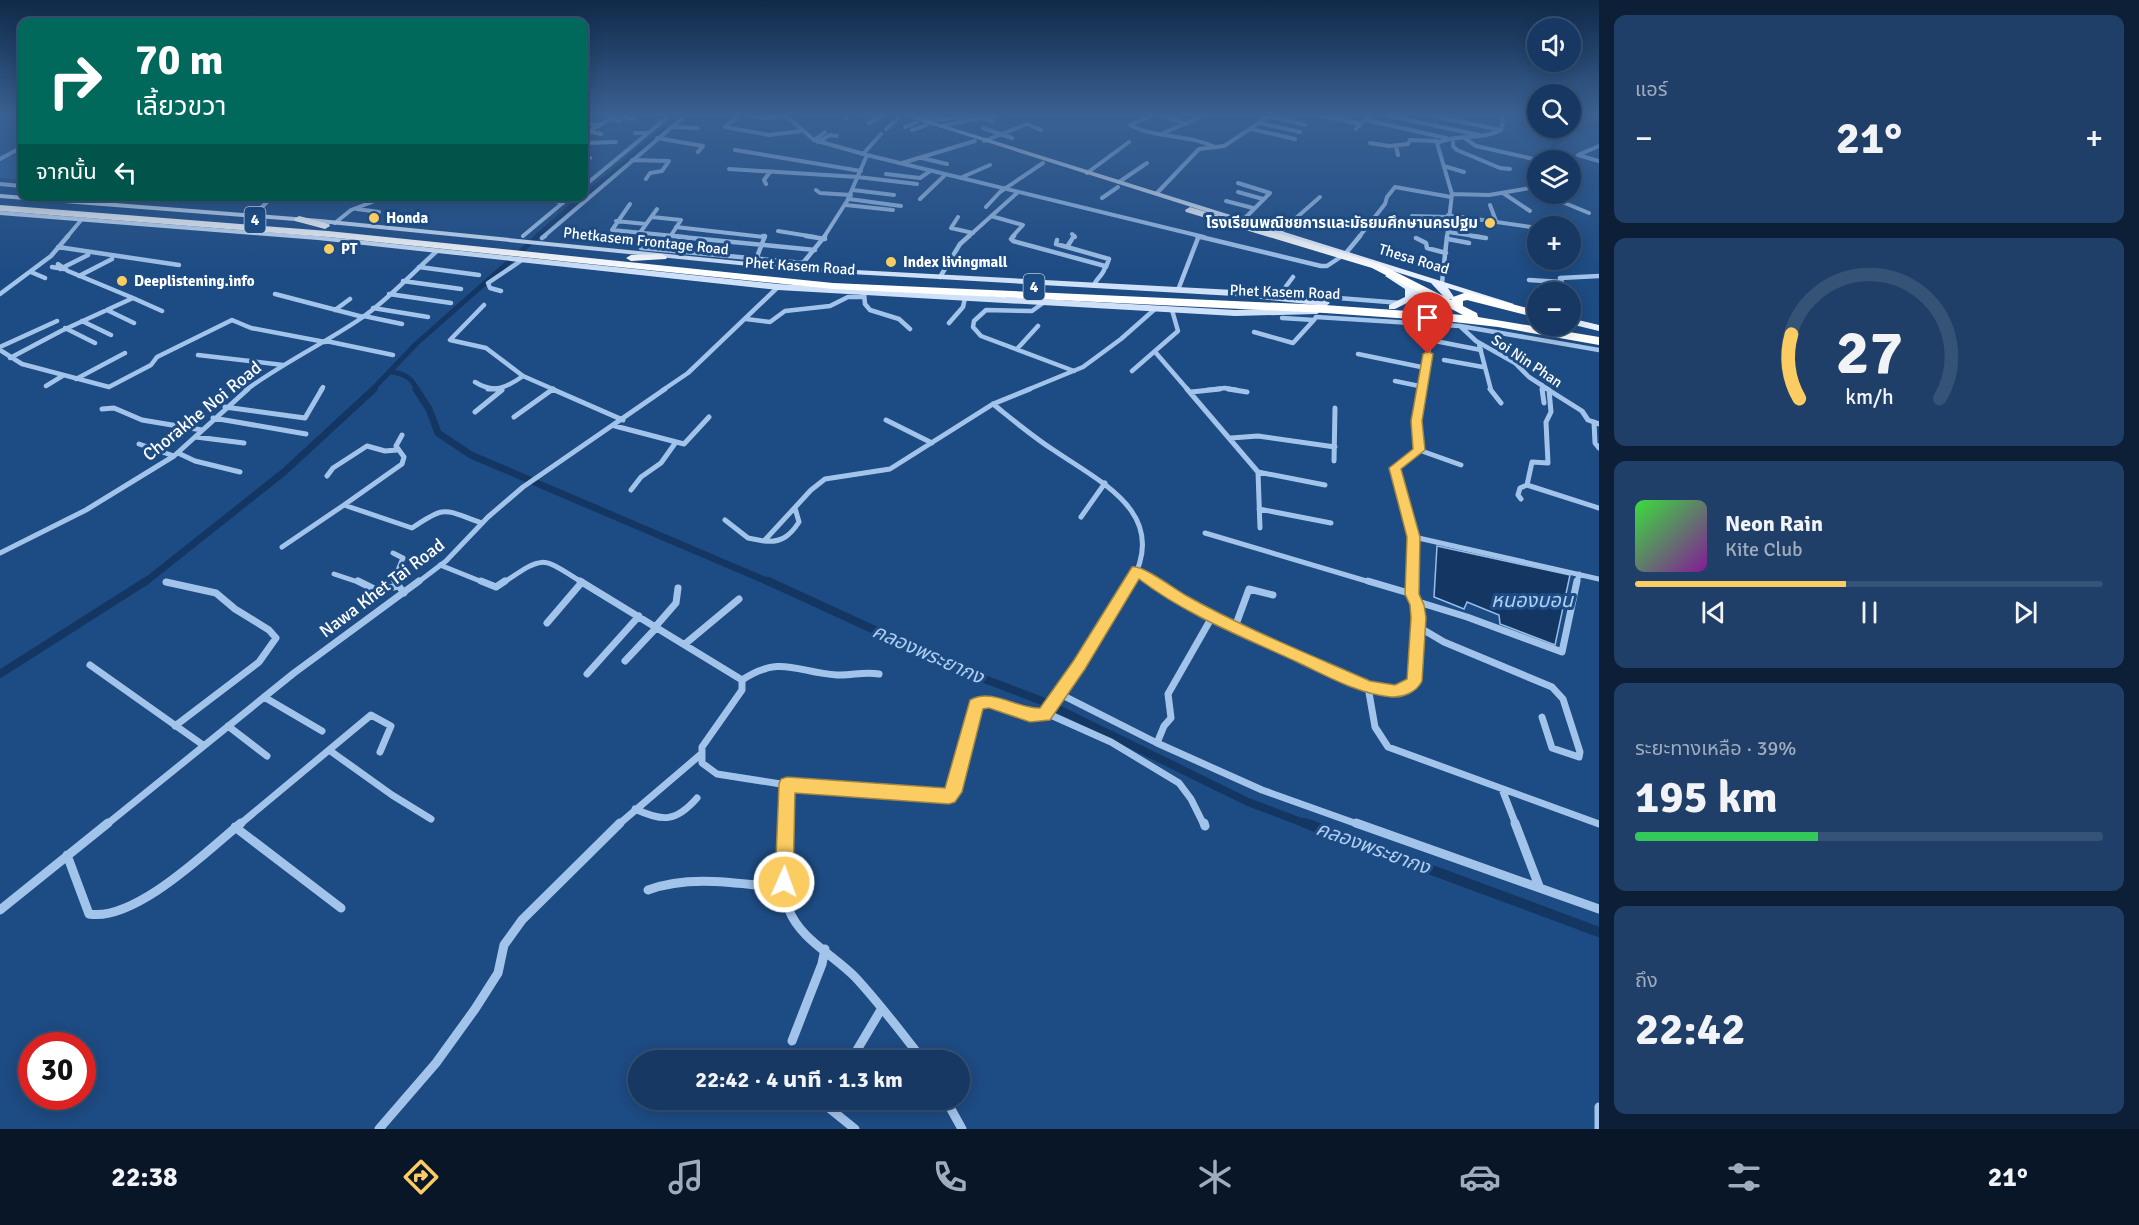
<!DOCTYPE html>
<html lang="th">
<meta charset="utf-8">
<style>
:root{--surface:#163862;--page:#1f3f68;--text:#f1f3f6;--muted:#9eacbe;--line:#355277;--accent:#facc61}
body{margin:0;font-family:Signika,"Noto Sans Thai",sans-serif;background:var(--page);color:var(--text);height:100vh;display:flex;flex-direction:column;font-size:22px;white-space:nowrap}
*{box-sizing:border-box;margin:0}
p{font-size:20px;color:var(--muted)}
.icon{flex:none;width:33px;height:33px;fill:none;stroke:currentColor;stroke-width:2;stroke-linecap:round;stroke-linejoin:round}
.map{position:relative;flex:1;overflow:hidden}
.sheet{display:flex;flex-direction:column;gap:15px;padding:15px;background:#0c1f36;width:540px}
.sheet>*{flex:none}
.hud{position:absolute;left:18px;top:18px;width:570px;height:183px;border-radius:12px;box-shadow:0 3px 15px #0003,0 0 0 2px var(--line);background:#00695c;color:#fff;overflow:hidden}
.fabs{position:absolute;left:1527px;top:18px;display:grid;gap:12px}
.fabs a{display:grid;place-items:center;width:54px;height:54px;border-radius:50%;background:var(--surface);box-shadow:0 3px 15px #0003,0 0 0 2px var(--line);font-size:30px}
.speed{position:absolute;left:18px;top:1032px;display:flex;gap:12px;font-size:30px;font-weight:700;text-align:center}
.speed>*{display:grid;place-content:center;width:78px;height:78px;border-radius:50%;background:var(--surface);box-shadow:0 3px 15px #0003,0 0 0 2px var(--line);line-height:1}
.speed .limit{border:9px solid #d22;background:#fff;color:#111}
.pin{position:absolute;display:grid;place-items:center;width:51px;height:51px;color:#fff;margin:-62px -26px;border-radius:50% 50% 50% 0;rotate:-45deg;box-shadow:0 0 6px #0007}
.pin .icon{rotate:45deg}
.me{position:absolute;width:66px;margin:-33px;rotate:2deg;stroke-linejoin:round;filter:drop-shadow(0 0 4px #0008)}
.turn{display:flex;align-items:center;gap:21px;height:126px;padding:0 18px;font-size:27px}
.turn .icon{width:78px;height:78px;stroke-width:2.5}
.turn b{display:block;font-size:42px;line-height:51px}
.then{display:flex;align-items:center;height:57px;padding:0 18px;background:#0003;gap:12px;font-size:22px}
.big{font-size:45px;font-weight:800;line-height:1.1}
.sheet .tile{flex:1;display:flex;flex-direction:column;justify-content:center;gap:9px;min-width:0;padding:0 21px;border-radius:12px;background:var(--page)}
.sheet .dial{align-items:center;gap:0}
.dial svg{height:156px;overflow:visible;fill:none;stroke:var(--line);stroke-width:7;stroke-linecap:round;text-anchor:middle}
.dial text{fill:var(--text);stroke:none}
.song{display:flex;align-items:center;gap:18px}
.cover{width:72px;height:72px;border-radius:9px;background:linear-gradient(135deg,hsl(120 70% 55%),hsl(290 70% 35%))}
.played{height:6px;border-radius:3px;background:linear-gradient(90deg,var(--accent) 45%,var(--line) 45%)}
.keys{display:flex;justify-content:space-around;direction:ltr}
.heat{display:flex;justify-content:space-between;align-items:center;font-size:33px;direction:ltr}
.charge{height:9px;border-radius:4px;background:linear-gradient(90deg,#34c759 39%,var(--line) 0)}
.trip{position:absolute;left:628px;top:1050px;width:342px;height:60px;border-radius:30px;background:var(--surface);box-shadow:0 3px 15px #0003,0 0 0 2px var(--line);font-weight:800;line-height:60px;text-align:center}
.menu{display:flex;height:96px;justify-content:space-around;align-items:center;background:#091627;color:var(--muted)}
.menu .icon{width:42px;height:42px}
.menu .active{color:var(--accent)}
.menu b{font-size:27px;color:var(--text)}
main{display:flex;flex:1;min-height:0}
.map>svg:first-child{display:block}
.green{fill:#265d9c}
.water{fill:#133662;stroke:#96bfec;stroke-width:1.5}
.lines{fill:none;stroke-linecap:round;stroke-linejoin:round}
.canal-far4{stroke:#133662;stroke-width:4.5}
.canal-far3{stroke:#133662;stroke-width:5}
.canal-far2{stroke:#133662;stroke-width:7}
.canal-far1{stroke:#133662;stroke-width:8}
.canal{stroke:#133662;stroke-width:10}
.street-far4{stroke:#a3c4ea;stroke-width:4}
.street-far3{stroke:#a3c4ea;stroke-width:4.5}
.street-far2{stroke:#a3c4ea;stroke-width:5}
.street-far1{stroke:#a3c4ea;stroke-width:7}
.street{stroke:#a3c4ea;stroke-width:9}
.secondary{fill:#cfe1f8;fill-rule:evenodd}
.primary{fill:#e7f0fe;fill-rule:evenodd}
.highway{fill:#fff;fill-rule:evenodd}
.route{fill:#facc61;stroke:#a2853f;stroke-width:1.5}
.poi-dot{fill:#facc61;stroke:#1d4b83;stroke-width:2}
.labels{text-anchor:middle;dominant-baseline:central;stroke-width:6;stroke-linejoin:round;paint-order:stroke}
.far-poi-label{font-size:15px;font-weight:bold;fill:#fff;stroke:#1d4b83;text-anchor:start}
.far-street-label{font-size:15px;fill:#fff;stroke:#1d4b83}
.shield{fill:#1d4b83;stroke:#bbc9da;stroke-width:1.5}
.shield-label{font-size:16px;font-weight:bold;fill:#fff}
.street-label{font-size:18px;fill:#fff;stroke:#1d4b83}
.water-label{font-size:20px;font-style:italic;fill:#afcef2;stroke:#1d4b83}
</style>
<main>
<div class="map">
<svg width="1599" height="1129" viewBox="0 0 1599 1129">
<rect width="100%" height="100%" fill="#1d4b83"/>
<path class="green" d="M0,153L22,154V180L0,178Z"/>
<path class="water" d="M1437,546L1570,575L1555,645L1500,624L1499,615L1467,602L1464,609L1434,597Z"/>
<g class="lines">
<path class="canal-far4" d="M1551,160L1554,144L1567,136L1560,133L1599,124
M584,196L681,115
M536,237L583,196"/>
<path class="canal-far3" d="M392,372C405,374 412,378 417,390
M372,390L416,344L538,236"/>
<path class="canal-far2" d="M416,389L429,409L438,433L471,455L771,583
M144,583L284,472L374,389"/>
<path class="canal-far1" d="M768,581L966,672L1042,701L1248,802L1309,825
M0,674L146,581"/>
<path class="canal" d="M1305,823L1599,932"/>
<path class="street-far4" d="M618,115L634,119
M739,115L725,127L769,135L801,131
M747,115L768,118L786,116
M785,115L814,140L867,155L847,201L824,237
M1153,115L1130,125C1157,139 1188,134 1215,147
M1161,115L1186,124
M1319,115L1361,124
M1385,115L1479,135
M1596,115L1599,117
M1269,116L1305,125
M1433,116L1501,130
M611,118L620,121
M845,118L849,115
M982,118L1002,115
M917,119L936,115
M1366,120L1446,138
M925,122L972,115
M584,123L597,125
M869,123L885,115
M1260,123L1300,132
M940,126L981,118L993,121
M671,127L698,128
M905,127L917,122
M983,128L1012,138
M886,129L900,117
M1251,129L1295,139
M1356,129L1369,115
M912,130L927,125
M587,131L601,134
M635,133H648
M584,134L617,115
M1161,134L1205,115
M657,138L703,146L698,152
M1453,139V146L1457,150L1500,168L1510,169
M1466,139L1476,146L1538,160
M814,140L825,132
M984,141L1027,124L1041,130
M818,142L830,135L837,136
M584,143L616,142
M1370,143L1389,146L1408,144L1410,140L1437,141
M1396,146L1398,155
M1599,146L1578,155L1599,161
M735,150L861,171
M863,154L881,134
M867,155L1204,237
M584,157L590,158
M922,158L947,164
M0,159L22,147
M632,160L669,161L662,171L650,173L646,179
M902,163L975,141
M1444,166L1464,172
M729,169L858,177
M1087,173L1129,142
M886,174L920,178L930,171
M858,177L917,184
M960,178L990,165
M1119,182L1147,163
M1238,183L1270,193L1243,220
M0,184L21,186
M766,184L764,180L770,172
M584,186L670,115
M816,190L820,193L851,195
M853,190L894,195
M1238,192L1263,199
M1157,193L1199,149L1224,146L1271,115
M1503,193L1530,211
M1452,194L1489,195L1530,188L1538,191
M1543,194L1589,213
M552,196L553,200L563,203
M1102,198L1118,187
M849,199L901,206
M920,199L945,175
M1226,201L1253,208
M103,204L116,196
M630,204L612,230L686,237
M846,205L893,210
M1490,205L1496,221
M986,207L1000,192L1043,163
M357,209L379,212
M1448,215L1538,228
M253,216L273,196
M991,216L1023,225L1012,237
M1412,216L1448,217
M652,217L681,220L670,237
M958,217L951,228L973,233
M616,221L646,224
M335,223L351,210L372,202
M676,227L765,237
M778,231L815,237
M1280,232L1320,197
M1448,232L1481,237
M639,234L657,209
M1072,234L1075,237
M523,236L571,196
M67,237L82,219
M543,237L686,115
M968,237L1017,193
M1359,237L1385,204L1387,197L1395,187L1451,197
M1447,237L1452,194L1437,143C1458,133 1481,141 1501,130L1503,121L1501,115"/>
<path class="street-far3" d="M671,236L815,250
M806,236L825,239
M1014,236L1011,239L1013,241L1105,266C1105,274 1097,277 1094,285
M1074,236L1067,247L1109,259L1106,267
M1197,236L1321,266H1327L1339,258
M1472,236L1486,238
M542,238L545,236
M1416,238L1426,243L1427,248L1446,253
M1448,239L1469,243
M1057,240L1056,244L1067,247
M58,247L179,265
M641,248L804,263
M1346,253L1360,236
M755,262L765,236H763
M52,267L64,269
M419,267L479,275
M60,269L88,255
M798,269L825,236
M31,272L45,278
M79,276L112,259
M940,277L960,244L969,236
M1529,280L1561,282
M403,281L461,289
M1442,283L1447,236
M1178,290L1198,238
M501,291L490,288L488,283L522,260
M1566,292L1560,278L1599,276
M864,293L865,304L870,310L899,319L910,329
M0,294L51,256L68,236
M275,294L363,317
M389,294L451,303
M1283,297L1284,289L1293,277
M133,298L162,311
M1306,299L1313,296L1401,303
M1570,302L1575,322
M1043,303L1032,311L986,310L974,321L973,327L981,336L1074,371
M484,305L450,340L486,348L523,376L555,390
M373,308L428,317
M107,310L134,323
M335,310L350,299
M1421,315C1435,344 1427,360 1421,390
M364,316L402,324
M1282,318L1314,320L1316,317L1460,326L1599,350
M746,319L770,322L785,311L830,306L848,297H864
M82,321L111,335
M949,323L963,307L965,298
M1460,326L1476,341L1515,363L1529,377L1549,390
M65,328L95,343
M1254,332L1293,343L1314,320
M326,341L393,355
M1435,341L1481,350
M1479,344L1491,390
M0,347L57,321
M1017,349L1038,326
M0,350L22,364L109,387L151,365L157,357L232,320L251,328L325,342
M1156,353L1188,390
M1358,354L1426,368
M198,355L283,365
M10,358L61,331L133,298L68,271L58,264
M1444,360L1483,367
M1132,371L1178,331L1172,310
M76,379L125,353
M1395,381L1424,387
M475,382C494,394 506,388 523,376
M1542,385L1543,390
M46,386L64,375
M246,390C283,363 323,344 360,319C388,300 412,273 437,251
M321,390L323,387
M663,390L688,373L778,287
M1027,390L1083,367L1121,339L1155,309
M1207,390L1225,388L1237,390"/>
<path class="street-far2" d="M488,389H501
M552,389L623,420
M1187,389L1258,472L1260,528
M1228,389L1247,392
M1490,389L1501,403
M1542,389L1544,403
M1547,389L1582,411L1588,420L1599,424
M1191,392L1220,389
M993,404C1013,420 1033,437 1055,451C1102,483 1170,514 1131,583
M225,407L305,418L322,389
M102,409L114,408L142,420L202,430
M475,412L502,390
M514,417L553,389
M213,418L306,434
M886,420L932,443
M1594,422L1595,443L1599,448
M615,426L684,444L709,417
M196,437L244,443
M1231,438L1258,436L1335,447
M139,444L174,456
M1419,450L1461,465
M178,453L195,461L240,472
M1334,461L1335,408
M1258,472L1325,485
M327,476L333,468L367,446L385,451L397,450
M1527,485L1532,462L1548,463L1546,422L1551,412L1549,390
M631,490L641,477L661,463L676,442
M1521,499L1518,495L1520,488L1527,485L1599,508
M344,505L402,464L404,457L396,446L402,435
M1259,509L1331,523
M1081,517L1105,483
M725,520L748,538L764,541L811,490L825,479L890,469L993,404L1030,389
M1205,533L1373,583
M1414,537L1599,579
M764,541C781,543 790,536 799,522L795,508
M282,547L344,505L412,528C447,504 444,510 482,523
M0,553L86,510L174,456L248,389
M393,553L403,558L394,580L396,583
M440,565L485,583
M1137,570L1153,583
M334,574L361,583
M166,582L169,583
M417,583L446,561L488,517L523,487L665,389
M503,583C545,555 540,556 583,583
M1412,583L1414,537L1395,468L1419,450L1416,421L1422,389
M1577,583L1579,574"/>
<path class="street-far1" d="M358,581L374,589
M395,581L404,593
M481,581L496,587L505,581
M580,581L742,680V690L702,747V763L717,774L787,785L949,796L953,792L976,705C1001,695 1021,721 1046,713L1063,691L1105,620L1132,581
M1151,581L1212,617L1368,687C1386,692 1400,692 1415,681L1419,618L1412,594V581
M1368,581L1412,594
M166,582L216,593L235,609L269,630L276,638L259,662L175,726
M382,590L397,586
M1415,601L1467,617L1562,652L1577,581
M547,623L582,582
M656,626L676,603L678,588
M1417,626L1444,642L1552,687L1563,699L1580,752L1579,757L1552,748L1542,717
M1235,627L1249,589L1273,595
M685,644L739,599
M625,661L657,627
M90,665L203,745
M587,674L639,616
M742,680C781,654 798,673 837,675C851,676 864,671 879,674
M1368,687L1375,727L1388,747L1599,824
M1060,694L1157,743L1262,790L1360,825
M264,697L322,731
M1046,713L1111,742L1179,783L1191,799L1204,825
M228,726L267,756
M1157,743L1164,726L1171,718L1168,694L1212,617
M329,750L392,795L431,819
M1502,789L1516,825
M635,809C663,822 676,822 697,798
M106,825L294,673L419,581
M239,825L371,715L391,726L380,752
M618,825L700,755
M785,825L787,785"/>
<path class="street" d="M785,823C783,851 778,884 789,910C800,939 835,956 856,978C880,1004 901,1032 923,1060
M1204,823L1205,826
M1356,823L1599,909
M1515,823L1539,886
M235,827L341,908
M67,855L89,914C135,922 207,851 241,823
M648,890C691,874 740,884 785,888
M0,910L108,823
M792,1041L822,964L825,949
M851,1060L882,1008
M825,1100L829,1108L855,1129
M946,1100L962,1129
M1599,1107V1129
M379,1129L436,1063L475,1009L498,973L504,945L522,920L620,823"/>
<path class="secondary" d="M0,194L320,219L798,267L1234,290L1326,300L1330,303L1326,306L1234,296L798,271L320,223L0,198Z
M0,211L318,236L778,284L1235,310L1317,308L1321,311L1317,314L1235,316L778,290L318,240L0,215Z"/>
<path class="primary" d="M901,115H912L1514,304L1509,307L1448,288L1454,297L1452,299L1433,302L1415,295L1413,300L1395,309H1389V305L1405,297V289L1385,276L1390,273L1429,294L1443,296L1431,283Z
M1570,318L1599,325V331L1570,324Z"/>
<path class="highway" d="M0,205L328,231L833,283L1325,305L1463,315L1372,268L1186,212L1185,210L1190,207L1380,264L1451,300L1453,297L1467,292L1538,311V318L1467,300L1463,301V306L1477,313L1478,317L1599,337V345L1498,327L1454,322L1325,313L833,289L328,237L0,211Z
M299,216L329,224L330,226L325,229L295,221L294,219Z
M662,254L667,257L666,259L631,261L626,258L631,255Z"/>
</g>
<linearGradient id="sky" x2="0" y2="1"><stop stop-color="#102948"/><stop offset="0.42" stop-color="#3a6193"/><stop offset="1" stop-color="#3a6193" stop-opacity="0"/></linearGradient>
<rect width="1599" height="273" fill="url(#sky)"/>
<path class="route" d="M1428,351L1433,354L1422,421L1425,450L1401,469L1420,537L1419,594L1424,605L1426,618L1422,681C1417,692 1403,698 1391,697C1358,694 1327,676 1297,662C1243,637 1186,615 1139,579L1085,669L1050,720L1030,722L989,708L983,709L962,792L955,802L949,804L795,793L793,882L791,888L784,891L778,888L775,882L779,784L781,779L787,777L945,788L970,700C992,687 1017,709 1040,708L1074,660L1132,567C1142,564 1176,590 1187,596C1246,629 1309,654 1370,681L1395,685L1407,679L1411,618L1410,605L1405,594L1407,537L1389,468L1413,449L1411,421L1423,354Z"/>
<g class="poi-dot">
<circle cx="374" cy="218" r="6"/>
<circle cx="1490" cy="223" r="6"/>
<circle cx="329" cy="249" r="6"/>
<circle cx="891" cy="262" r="6"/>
<circle cx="122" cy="281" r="6"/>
</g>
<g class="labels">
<g class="far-poi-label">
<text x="386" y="218">Honda</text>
<text x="1478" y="223" text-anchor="end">โรงเรียนพณิชยการและมัธยมศึกษานครปฐม</text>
<text x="341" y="249">PT</text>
<text x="903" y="262">Index livingmall</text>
<text x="134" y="281">Deeplistening.info</text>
</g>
<g class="far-street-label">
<text transform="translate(646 241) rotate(6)">Phetkasem Frontage Road</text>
<text transform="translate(1414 259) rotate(17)">Thesa Road</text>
<text transform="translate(800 266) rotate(4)">Phet Kasem Road</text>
<text transform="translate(1285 292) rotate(2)">Phet Kasem Road</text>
<text transform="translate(1527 361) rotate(34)">Soi Nin Phan</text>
</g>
<g class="shield">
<rect x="244.5" y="207" width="21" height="26" rx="4.5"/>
<rect x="1023.5" y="274" width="21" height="26" rx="4.5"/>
</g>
<g class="shield-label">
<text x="255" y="220">4</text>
<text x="1034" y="287">4</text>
</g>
<g class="street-label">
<text transform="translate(202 411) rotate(-39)">Chorakhe Noi Road</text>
<text transform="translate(382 588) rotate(-37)">Nawa Khet Tai Road</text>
</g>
<g class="water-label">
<text x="1532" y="600">หนองบอน</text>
<text transform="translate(928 654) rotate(24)">คลองพระยากง</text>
<text transform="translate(1373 848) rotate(20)">คลองพระยากง</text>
</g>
</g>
</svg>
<div class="fabs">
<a><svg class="icon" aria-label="sound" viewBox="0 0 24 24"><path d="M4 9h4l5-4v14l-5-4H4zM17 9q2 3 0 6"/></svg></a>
<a><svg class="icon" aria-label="search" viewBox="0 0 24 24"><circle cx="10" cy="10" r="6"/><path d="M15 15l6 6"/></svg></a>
<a><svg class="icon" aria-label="layers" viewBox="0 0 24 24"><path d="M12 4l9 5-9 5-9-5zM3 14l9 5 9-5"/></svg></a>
<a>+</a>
<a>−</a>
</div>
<div class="speed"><div class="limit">30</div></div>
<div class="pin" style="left:1428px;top:354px;background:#d93025"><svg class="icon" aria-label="arrive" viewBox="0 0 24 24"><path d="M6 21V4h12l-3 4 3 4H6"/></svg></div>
<svg class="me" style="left:784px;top:882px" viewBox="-20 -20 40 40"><circle r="17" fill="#facc61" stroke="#fff" stroke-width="3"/><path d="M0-11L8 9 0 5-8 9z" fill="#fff"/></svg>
<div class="trip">22:42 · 4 นาที · 1.3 km</div>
<div class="hud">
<div class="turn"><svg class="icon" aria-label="right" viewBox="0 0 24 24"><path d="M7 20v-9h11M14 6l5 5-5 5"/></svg><div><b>70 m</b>เลี้ยวขวา</div></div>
<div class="then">จากนั้น<svg class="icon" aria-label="left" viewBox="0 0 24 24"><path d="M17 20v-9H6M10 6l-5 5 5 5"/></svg></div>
</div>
</div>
<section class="sheet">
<div class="tile"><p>แอร์</p>
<div class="heat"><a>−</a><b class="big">21°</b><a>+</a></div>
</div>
<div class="tile dial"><svg viewBox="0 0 100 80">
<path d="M14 69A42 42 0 1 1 86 69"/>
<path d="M14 69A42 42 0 0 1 10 36" stroke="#facc61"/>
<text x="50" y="56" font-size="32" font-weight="700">27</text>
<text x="50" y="72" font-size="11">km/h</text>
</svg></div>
<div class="tile">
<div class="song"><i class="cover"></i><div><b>Neon Rain</b><p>Kite Club</p></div></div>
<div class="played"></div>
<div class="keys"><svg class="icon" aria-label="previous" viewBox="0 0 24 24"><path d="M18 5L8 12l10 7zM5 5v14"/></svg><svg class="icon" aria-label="pause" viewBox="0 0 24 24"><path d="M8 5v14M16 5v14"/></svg><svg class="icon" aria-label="next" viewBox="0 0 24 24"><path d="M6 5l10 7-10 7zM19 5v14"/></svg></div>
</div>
<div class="tile"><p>ระยะทางเหลือ · 39%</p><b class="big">195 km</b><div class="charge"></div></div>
<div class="tile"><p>ถึง</p><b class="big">22:42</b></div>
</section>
</main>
<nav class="menu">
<b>22:38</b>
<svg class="icon active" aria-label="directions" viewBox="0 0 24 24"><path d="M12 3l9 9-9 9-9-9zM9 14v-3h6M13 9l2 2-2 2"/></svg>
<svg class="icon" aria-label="music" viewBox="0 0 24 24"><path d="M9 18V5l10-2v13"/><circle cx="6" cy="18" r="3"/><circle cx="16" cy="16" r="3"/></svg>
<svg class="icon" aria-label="phone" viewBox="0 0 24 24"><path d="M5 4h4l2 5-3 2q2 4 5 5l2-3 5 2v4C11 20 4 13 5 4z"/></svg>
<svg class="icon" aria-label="climate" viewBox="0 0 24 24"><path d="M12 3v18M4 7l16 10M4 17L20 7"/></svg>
<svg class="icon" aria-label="car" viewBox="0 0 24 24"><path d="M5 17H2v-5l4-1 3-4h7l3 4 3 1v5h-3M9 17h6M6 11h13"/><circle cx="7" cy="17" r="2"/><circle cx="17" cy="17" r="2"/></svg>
<svg class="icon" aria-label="filters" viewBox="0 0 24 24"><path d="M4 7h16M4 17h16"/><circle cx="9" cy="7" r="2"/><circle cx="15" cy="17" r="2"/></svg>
<b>21°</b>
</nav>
